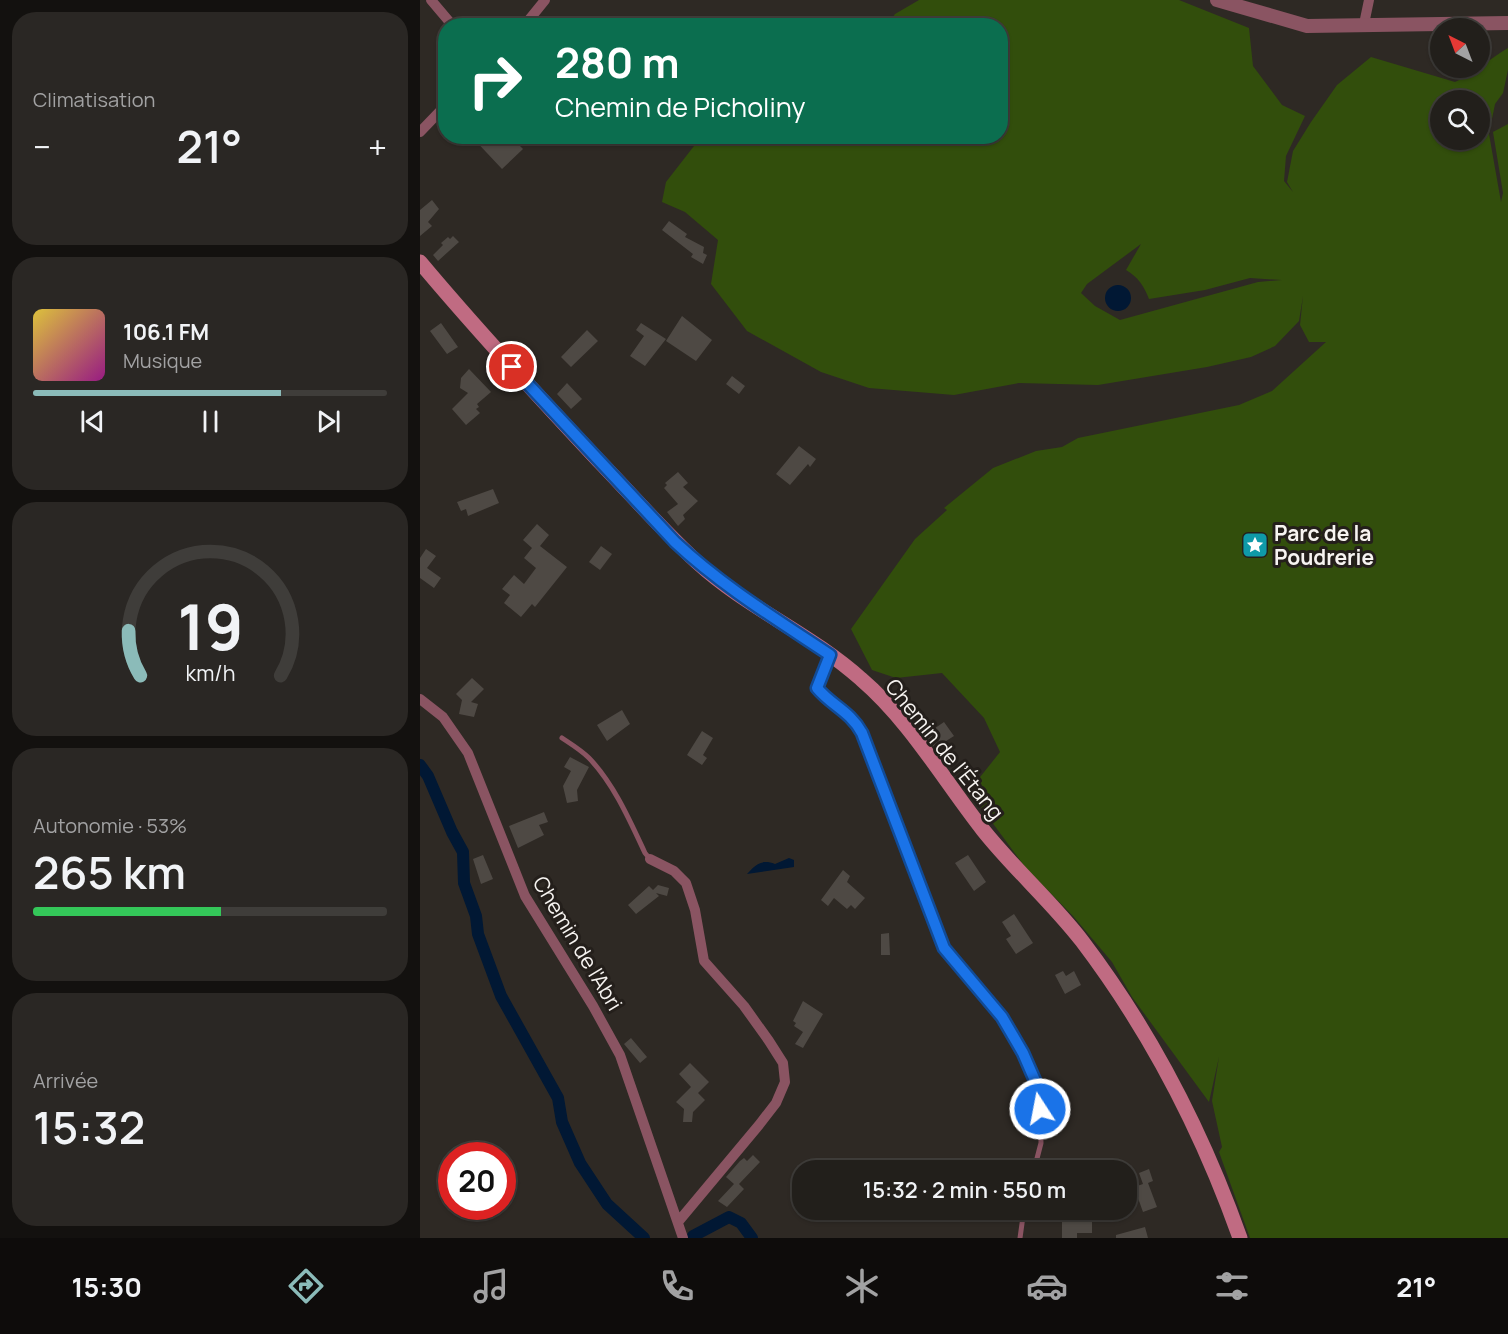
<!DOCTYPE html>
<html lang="fr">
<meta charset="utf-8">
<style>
:root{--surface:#221f1b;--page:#2a2724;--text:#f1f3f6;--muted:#a2a2a3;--line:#3f3d3a;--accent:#8bbbb9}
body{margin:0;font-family:Manrope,sans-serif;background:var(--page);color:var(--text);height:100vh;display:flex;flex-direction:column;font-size:22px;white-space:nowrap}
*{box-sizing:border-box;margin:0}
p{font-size:20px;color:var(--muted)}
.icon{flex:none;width:33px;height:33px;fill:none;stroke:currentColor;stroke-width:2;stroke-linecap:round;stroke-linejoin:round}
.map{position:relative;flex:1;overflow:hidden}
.details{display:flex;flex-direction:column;gap:12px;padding:12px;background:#13110f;width:420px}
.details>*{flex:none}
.banner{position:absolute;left:18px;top:18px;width:570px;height:126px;border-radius:24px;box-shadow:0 2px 4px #0004,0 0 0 2px var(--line);background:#0b6e4f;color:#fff;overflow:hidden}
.needle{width:39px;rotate:318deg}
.fabs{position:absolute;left:1010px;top:18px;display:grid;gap:12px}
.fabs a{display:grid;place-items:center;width:60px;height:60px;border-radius:50%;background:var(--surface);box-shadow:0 2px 4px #0004,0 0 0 2px var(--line);font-size:30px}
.speed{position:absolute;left:18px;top:1142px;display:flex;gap:12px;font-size:30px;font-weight:700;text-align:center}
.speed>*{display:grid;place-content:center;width:78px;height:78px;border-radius:50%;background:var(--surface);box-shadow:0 2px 4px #0004,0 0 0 2px var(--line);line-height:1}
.speed .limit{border:9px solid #d22;background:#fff;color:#111}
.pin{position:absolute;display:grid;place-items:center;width:51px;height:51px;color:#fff;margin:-26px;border:3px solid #fff;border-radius:50%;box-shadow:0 2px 6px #0007}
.me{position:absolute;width:66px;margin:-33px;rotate:349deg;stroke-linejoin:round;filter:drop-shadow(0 0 4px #0008)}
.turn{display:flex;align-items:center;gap:21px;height:126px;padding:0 18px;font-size:27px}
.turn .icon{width:78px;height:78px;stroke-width:2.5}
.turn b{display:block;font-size:42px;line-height:51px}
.big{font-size:45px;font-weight:600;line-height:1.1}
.details .tile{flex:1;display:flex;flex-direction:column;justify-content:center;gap:9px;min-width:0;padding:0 21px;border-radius:24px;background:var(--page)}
.details .dial{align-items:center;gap:0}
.dial svg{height:156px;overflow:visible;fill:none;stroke:var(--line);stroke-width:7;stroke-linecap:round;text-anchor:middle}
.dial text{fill:var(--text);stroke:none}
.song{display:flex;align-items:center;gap:18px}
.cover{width:72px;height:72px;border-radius:9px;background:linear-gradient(135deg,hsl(50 70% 55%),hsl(310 70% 35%))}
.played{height:6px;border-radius:3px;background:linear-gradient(90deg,var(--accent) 70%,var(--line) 70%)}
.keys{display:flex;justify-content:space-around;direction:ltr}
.heat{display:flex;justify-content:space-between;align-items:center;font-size:33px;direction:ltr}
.charge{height:9px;border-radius:4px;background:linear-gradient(90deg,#34c759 53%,var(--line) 0)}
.trip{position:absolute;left:372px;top:1160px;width:345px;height:60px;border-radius:24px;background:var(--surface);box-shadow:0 2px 4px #0004,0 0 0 2px var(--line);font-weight:600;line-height:60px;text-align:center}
.tab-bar{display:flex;height:96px;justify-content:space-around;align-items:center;background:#0e0c0b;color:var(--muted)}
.tab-bar .icon{width:42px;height:42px}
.tab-bar .on{color:var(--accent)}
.tab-bar b{font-size:27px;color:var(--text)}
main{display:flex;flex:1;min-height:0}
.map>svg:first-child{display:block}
.green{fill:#324e0c;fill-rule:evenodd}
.water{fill:#011834}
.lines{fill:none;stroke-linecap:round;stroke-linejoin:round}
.canal{stroke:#011834;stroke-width:12}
.building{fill:#4e4944}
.service{stroke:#8a5462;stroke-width:5}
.minor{stroke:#8a5462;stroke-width:10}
.tertiary{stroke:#8a5462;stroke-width:14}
.secondary{stroke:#c06b82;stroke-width:15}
.route-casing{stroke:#114b97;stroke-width:15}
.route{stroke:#1a73e8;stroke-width:10}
.labels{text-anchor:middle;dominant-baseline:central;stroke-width:6;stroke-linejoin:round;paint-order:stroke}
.poi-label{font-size:21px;font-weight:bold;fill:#f7f4f1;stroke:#241f1b;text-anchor:start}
.street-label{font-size:21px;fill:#f7f4f1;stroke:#241f1b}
</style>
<main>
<section class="details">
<div class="tile"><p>Climatisation</p>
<div class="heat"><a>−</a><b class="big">21°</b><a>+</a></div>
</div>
<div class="tile">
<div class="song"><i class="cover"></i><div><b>106.1 FM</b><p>Musique</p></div></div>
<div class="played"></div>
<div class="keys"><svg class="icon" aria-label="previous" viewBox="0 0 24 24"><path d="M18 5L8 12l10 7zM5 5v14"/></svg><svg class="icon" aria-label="pause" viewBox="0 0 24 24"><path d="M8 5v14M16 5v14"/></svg><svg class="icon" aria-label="next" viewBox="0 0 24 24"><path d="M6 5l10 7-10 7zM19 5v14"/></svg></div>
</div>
<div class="tile dial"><svg viewBox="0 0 100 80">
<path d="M14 69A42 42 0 1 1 86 69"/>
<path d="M14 69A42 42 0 0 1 8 46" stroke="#8bbbb9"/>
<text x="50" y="56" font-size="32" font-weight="700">19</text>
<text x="50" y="72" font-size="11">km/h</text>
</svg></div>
<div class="tile"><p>Autonomie · 53%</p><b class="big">265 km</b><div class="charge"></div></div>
<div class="tile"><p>Arrivée</p><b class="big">15:32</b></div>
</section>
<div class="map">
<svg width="1088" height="1238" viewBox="0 0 1088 1238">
<rect width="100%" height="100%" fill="#2e2924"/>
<path class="green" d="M499,0H759L829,28L833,66L862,105L885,116L866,156L864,181L873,192L867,182L873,151L891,122L917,85L951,57L1035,82C1055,73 1069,59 1088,48V70L1083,93L1075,104L1069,134L1081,202L1083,193L1073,132L1088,124V1238H830L799,1152L802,1147L792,1101L799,1057L789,1102L712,997L692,962L653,916L605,867L549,791L580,752L564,718L522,673L476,678L452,670L431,629L495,539L527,510L524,508L573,468L616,451L642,447L658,438L819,405L852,391L906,342H889L880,325L883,296L879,321L855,346L831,357L787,367L678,385L599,383L534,395L449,388L401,372L327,331L291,284L298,240L265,212L242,202L246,182L281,137L580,136V26L467,25L475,14ZM1020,100H1059V140H1020ZM721,244L706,270C718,277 724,286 729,299L785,290L830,278L862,280L838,282L700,320L675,306L661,293L667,284Z"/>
<path class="water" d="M685 298a13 13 0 1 1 26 0a13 13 0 1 1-26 0Z
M369,858L374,860V867L327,874C336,864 342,859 355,864Z"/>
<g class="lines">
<path class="canal" d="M0,765L8,776L32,832L43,852L44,883L56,916L58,934L81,996L138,1098L142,1122L160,1163L187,1204L224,1238
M273,1236L309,1217L321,1223L332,1238"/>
</g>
<path class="building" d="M51,136H82L90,145L95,141L103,149L82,169Z
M12,200L19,209L8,222L12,226L0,236V210Z
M249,221L267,234L265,237L284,247L283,253L287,255L283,264L271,257L273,254L242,230Z
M33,236L39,242L18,261L13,255L23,245L21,243L28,237L30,239Z
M262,316L292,340L276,361L246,341Z
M21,323L38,347L27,354L10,331Z
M221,323L246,339L225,366L210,356L224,336L216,330Z
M167,330L178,341L151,367L141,357Z
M49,369L71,392L57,404L59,407L56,409L60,413L46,425L32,409L48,393L40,388L41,378Z
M312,376L325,386L319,394L306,384Z
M147,383L162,399L151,409L137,394Z
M379,446L396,459L390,467L388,464L370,485L356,474Z
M258,472L268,483L263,487L278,501L263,515L265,519L258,526L247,512L258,504L244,488L247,485L245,483Z
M73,489L79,503L48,516L46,509L41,511L37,502Z
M117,524L129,535L120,546L147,567L115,607L112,604L101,617L84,603L90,595L82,589L94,575L104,584L116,568L104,558L112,548L103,540Z
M181,546L192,554L180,570L169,562Z
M6,549L16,556L7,568L21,578L14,588L0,578V558Z
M52,678L64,689L51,702L58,704L54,717L39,714L42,700L36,694Z
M202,710L210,724L187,741L177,725Z
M524,722L534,736L515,748L505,735Z
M282,731L293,738L283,755L287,758L282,765L267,755Z
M150,757L169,767L157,790L158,801L147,803L143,786L151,771L144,767Z
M124,812L128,822L119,825L124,835L98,848L89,826Z
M63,855L73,879L61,884L53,859Z
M548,855L566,882L554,891L535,863Z
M423,870L430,876L427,882L445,898L435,909L431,905L427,909L414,898L408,906L401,900Z
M238,885L249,888L247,896L236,893L239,896L216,914L208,905L229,886L233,890Z
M594,914L613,943L596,954L586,939L591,936L582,922Z
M469,933L470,955H461V934Z
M643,971L646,976L654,971L661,985L645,994L635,975Z
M383,1001L403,1014L383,1048L375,1044L383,1032L374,1026L376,1023L373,1021Z
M211,1038L227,1057L220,1063L204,1044Z
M270,1063L289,1082L278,1093L285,1100L273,1112L272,1122H263L264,1109L256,1102L271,1087L259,1074Z
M333,1155L340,1162L319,1184L324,1189L307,1207L298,1201L314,1184L306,1177L320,1161L324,1158L327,1161Z
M729,1169L733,1181L728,1183L737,1207L723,1212L714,1187L723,1184L719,1173Z
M642,1209H672V1233H657V1238H642Z
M725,1227L728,1238H696V1235Z"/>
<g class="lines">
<path class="service" d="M409,656L397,688C407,701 423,706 434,718C440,725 443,736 447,744L524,948L582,1017L603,1053L620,1092L621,1143L614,1170
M142,738C151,744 161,750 169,758C194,784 210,821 225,853L230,859
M600,1238L604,1209"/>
<path class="minor" d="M11,0L33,26
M944,24L949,0
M104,26L125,0
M0,132L26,105
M0,699L23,717L48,753L105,896L173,1006L200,1055L263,1238
M230,859L254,871L266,883L275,910L284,961L324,1006L349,1041L363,1063L365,1082L356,1103L339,1125L258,1222"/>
<path class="tertiary" d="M797,0L887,26L1088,23"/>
<path class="secondary" d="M0,262C57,330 117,395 178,460C211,494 242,530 277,562C327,608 391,634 441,679C490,721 523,779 563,830C594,869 632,902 662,941C731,1032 782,1131 820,1238"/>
</g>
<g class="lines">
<defs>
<path id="route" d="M92,367L255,542C302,586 356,619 410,655L397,688C412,706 430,711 442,733L524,948L582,1017L603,1053L620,1092V1109"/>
</defs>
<use href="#route" class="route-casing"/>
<use href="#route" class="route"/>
</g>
<defs>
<symbol id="sight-square" viewBox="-11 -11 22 22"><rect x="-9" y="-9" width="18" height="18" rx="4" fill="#0f9aa8" stroke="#241f1b"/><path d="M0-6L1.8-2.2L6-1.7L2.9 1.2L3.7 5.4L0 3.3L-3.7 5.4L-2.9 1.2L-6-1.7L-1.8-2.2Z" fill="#fff"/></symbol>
</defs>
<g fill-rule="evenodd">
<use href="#sight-square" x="820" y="530" width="30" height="30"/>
</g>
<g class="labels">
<g class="poi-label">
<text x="854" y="533">Parc de la<tspan x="854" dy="24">Poudrerie</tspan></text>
</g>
<g class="street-label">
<text transform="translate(525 749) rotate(51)">Chemin de l’Étang</text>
<text transform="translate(158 943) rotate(59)">Chemin de l'Abri</text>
</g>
</g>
</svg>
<div class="fabs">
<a><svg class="needle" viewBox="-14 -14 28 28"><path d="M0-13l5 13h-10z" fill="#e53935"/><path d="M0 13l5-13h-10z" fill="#a2a2a3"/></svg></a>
<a><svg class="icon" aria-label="search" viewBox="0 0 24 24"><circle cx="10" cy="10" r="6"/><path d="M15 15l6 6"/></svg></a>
</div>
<div class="speed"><div class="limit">20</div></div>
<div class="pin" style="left:92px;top:367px;background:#d93025"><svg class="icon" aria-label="arrive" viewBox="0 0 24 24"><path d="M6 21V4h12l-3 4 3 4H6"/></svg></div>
<svg class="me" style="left:620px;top:1109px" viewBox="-20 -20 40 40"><circle r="17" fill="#1a73e8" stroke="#fff" stroke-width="3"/><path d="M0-11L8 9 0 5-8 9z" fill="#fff"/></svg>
<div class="trip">15:32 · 2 min · 550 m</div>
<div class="banner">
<div class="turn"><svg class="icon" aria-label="right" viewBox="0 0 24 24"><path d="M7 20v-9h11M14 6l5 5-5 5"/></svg><div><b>280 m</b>Chemin de Picholiny</div></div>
</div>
</div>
</main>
<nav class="tab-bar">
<b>15:30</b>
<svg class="icon on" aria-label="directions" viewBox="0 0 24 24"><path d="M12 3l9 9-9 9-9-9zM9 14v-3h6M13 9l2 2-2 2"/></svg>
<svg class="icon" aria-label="music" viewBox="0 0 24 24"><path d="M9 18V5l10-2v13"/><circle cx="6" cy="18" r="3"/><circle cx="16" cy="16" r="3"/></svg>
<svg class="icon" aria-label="phone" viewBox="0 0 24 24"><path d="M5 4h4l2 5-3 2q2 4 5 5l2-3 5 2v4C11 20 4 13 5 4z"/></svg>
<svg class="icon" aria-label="climate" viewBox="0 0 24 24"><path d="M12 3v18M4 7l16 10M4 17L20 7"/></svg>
<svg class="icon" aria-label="car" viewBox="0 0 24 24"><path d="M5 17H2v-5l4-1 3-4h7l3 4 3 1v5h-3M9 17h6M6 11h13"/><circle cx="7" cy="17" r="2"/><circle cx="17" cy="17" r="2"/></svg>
<svg class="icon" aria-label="filters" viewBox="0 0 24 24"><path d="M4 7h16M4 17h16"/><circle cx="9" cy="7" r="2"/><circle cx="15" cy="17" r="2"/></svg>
<b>21°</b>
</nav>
